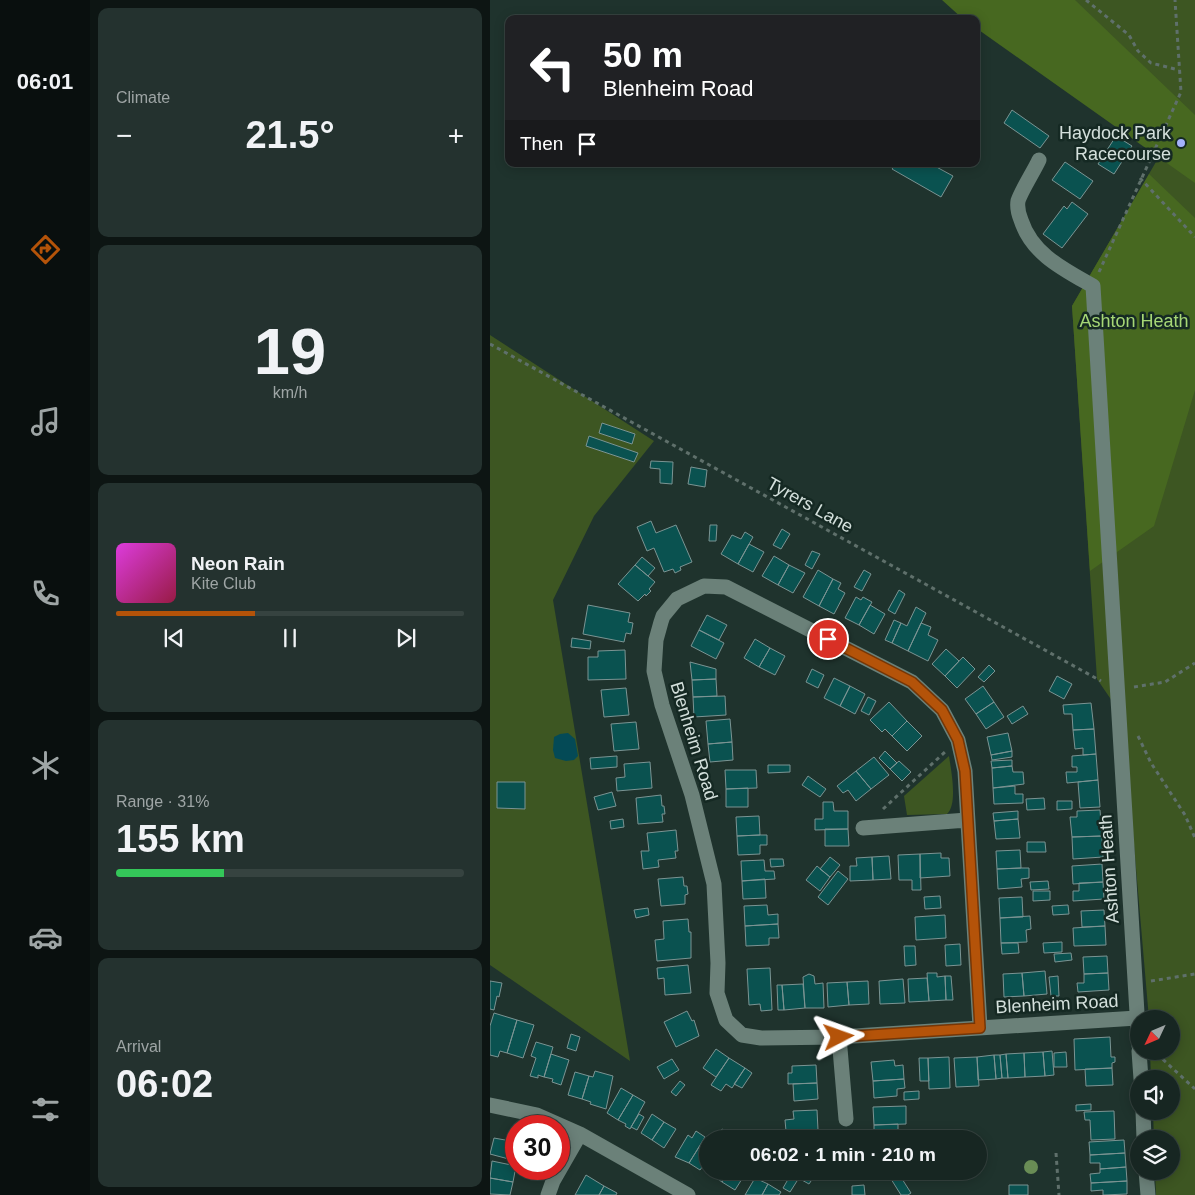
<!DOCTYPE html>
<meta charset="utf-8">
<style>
:root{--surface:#172622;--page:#24322f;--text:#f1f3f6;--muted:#9ea5a5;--line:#364340;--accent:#b45309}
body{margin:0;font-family:Arial,sans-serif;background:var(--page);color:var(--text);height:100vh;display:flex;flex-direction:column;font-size:19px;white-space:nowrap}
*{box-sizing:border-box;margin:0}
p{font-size:16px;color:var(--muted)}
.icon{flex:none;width:28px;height:28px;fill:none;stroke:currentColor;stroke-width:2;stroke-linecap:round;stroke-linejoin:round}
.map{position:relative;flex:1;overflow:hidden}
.drawer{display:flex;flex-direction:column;gap:8px;padding:8px;background:#0d1513;width:400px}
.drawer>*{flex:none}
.hud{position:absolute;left:15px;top:15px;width:475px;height:152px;border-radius:10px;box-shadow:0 2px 12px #0003,0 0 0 1px var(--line);background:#202124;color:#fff;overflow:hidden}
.needle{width:32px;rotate:226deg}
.buttons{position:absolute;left:640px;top:1010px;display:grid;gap:10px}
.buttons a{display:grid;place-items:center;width:50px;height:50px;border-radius:50%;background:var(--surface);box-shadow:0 2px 12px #0003,0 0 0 1px var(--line);font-size:25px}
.speed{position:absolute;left:15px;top:1115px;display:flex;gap:10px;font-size:25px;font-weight:700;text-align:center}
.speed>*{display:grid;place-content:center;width:65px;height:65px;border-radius:50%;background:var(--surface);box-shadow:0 2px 12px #0003,0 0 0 1px var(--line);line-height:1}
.speed .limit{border:8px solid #d22;background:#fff;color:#111}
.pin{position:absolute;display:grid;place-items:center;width:42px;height:42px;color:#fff;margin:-21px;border:2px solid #fff;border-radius:50%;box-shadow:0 1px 5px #0007}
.me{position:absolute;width:55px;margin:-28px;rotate:86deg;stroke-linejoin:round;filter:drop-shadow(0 0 4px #0008)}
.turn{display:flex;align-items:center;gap:18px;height:105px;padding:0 15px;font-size:22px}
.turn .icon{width:65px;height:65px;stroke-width:2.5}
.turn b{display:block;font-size:35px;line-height:42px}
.then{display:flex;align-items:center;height:48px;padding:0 15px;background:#0003;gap:10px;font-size:19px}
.big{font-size:38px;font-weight:600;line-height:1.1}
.drawer .widget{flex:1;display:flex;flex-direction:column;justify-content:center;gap:8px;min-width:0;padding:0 18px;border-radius:10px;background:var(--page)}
.drawer .dial{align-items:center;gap:0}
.dial b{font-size:65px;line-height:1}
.song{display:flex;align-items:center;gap:15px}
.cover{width:60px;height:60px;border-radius:8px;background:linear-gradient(135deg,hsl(300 70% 55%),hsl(340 70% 35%))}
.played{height:5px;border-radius:2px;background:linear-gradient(90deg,var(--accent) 40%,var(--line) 40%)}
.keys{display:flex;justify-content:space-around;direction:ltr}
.heat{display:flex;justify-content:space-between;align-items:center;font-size:28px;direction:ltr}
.charge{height:8px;border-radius:4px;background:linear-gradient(90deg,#34c759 31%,var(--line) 0)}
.trip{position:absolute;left:209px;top:1130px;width:288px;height:50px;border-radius:25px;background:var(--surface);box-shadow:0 2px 12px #0003,0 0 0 1px var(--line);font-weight:600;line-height:50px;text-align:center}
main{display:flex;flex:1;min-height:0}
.tab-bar{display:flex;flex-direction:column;width:90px;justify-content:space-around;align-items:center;background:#090f0e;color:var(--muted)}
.tab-bar .icon{width:35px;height:35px}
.tab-bar .current{color:var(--accent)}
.tab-bar b{font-size:22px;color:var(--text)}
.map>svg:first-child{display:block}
.green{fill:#3d5622}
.forest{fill:#476820}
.water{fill:#044a56}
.building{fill:#0a5250;stroke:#7b9493}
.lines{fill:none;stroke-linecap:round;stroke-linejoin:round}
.path{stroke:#5f706b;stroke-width:3;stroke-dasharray:4 4;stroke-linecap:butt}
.minor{stroke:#6b8179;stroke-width:15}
.tree{fill:#698d55}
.route-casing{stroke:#753606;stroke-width:12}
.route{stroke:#b45309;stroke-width:9}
.poi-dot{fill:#a4b2fc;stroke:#152923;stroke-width:2}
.labels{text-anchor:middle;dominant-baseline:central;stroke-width:5;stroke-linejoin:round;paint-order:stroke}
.poi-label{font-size:18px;fill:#d4e0dc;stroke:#152923;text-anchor:end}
.park-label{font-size:18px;fill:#a6d776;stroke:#152923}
.street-label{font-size:18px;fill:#d4e0dc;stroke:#152923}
</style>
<main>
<nav class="tab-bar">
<b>06:01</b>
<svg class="icon current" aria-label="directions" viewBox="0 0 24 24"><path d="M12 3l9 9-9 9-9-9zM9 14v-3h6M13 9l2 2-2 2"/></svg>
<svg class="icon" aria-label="music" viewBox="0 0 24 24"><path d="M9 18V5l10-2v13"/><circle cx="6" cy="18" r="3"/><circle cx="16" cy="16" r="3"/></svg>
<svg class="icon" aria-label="phone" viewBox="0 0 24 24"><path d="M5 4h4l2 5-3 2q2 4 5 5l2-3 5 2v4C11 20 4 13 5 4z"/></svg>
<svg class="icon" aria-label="climate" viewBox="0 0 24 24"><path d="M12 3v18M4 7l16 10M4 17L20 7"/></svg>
<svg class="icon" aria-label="car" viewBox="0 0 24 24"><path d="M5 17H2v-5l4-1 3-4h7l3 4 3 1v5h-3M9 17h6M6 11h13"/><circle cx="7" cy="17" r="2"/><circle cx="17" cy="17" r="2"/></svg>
<svg class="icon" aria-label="filters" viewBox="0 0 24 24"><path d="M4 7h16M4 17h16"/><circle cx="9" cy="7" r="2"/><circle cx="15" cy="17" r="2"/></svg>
</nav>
<section class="drawer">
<div class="widget"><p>Climate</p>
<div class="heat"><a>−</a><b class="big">21.5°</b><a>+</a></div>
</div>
<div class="widget dial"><b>19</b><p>km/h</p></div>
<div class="widget">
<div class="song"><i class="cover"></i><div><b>Neon Rain</b><p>Kite Club</p></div></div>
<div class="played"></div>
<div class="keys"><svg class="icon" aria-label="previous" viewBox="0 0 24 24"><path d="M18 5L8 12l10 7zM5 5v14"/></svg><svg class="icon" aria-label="pause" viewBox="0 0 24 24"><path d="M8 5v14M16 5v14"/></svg><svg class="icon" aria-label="next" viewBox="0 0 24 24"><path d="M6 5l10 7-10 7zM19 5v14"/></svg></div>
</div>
<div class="widget"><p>Range · 31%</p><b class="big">155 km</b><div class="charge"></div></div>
<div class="widget"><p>Arrival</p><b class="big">06:02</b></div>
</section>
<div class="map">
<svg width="705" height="1195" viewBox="0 0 705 1195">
<rect width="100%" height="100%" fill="#1f332d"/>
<path class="green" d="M582,0H705V1195H666L665,1171H681V1139H664L663,1111H681V1079H661L660,1051H681V1019H659L633,717L607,679L582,306L691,119Z
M0,335L164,441L104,516L63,600L140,1061L0,965Z
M459,756C461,770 468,804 457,814L417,815L414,796Z"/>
<path class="forest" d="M452,0H585L705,115V183L486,28V19H473Z
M659,174L705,218V390L664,526L600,571L582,306Z"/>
<path class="water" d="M78,733L85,739L88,756L84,760L76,761L65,758L63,750L64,737L70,734Z"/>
<path class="building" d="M522,110L559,136L550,148L514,123Z
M626,136L642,146L624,174L608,164Z
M575,162L603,181L590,199L562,180Z
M406,164H441L463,176L451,197L402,169Z
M582,202L598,214L572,248L553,234L574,206L577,209Z
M112,423L145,434L142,444L109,433Z
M99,436L148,453L144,462L96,446Z
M161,461L183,462L182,484L170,483V469L160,468Z
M201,467L217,470L215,487L198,484Z
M161,521L166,533L186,525L202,562L190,567L191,570L185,573L183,569L174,572L164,548L157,551L147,527Z
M220,525H227L226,541H219Z
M292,529L300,534L291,549L283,545Z
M255,532L263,537L248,564L231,554L242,535L251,539Z
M259,544L274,552L263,572L248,564Z
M322,551L330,554L322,569L315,565Z
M284,556L299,565L288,585L272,576Z
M152,557L165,568L158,576L145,565Z
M145,565L165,582L159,589L161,591L156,596L155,594L148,601L128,584Z
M299,565L315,573L303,593L288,585Z
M328,570L343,579L329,606L313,597Z
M374,570L381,574L372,591L364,587Z
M343,579L351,583L348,589L355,593L344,614L329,606Z
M409,590L415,594L405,614L398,610Z
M366,597L371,600L373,597L382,602L369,625L355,618Z
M98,605L140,613L138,622L143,623L141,634L136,633L134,642L93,634Z
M380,605L395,614L384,634L369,625Z
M426,607L436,613L418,651L402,643L411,623L417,626Z
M217,615L237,625L229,640L209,630Z
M404,620L411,623L402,643L395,640Z
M431,623L441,627L438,635L448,640L438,661L418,651Z
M209,630L234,643L226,659L201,646Z
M82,638L101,641L100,649L81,647Z
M265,639L280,648L269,667L254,658Z
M280,648L295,656L285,675L269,667Z
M456,649L469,661L455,676L442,664Z
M135,650L136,679L98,680V657H108V651Z
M473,657L485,669L467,688L455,676Z
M200,662L226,669V679L202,680Z
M499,665L505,671L494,682L488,677Z
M322,669L334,675L328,688L316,682Z
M567,676L582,684L574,699L559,691Z
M344,678L360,686L350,706L334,698Z
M226,679L227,696L203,697L202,680Z
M360,686L375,694L365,714L350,706Z
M493,686L504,702L486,714L475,699Z
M136,688L139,715L114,717L111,690Z
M235,696L236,715L204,717L203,697Z
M378,697L386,701L379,715L371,711Z
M399,702L417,721L402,736L395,729L392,732L380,720Z
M504,702L514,717L496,729L486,714Z
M601,703L604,729L583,730L582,714H574L573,705Z
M533,706L538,714L522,724L517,716Z
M240,719L242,742L218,744L216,721Z
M417,721L432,736L417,751L402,736Z
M146,722L149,749L124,751L121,724Z
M604,729L606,754L593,755V748L585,749L583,730Z
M518,733L522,751L501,755L497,737Z
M242,742L243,760L220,762L218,744Z
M395,751L407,763L400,769L389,758Z
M522,751V757L502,760L501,755Z
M606,754L608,780L577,783L576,772H587V767H582V756Z
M127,756V767L101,769L100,758Z
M384,757L399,775L381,789L366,771Z
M522,760V766L502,768L501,761Z
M409,761L421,772L412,781L400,769Z
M160,762L162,788L127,791L126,778L135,777L134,764Z
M278,765H300V772L278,773Z
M522,766L523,772H533L534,784L503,788L502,768Z
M235,770H266L267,788L236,789Z
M366,771L381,789L366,801L358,790L353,793L347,786Z
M318,776L336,789L330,797L312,785Z
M608,780L610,807L590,808L588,782Z
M7,782H35V809L7,808Z
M525,786V794H533V803L504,804L503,788Z
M258,788V807H236V789Z
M122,792L126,806L108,810L104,797Z
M171,795L172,806H174L175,814H172L173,822L148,824L146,798Z
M554,798L555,809L537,810L536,799Z
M567,801H582V809L567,810Z
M333,802H343L344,811H358V829L325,830V819H333Z
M610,810L612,836L582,837L580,817H587V811Z
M528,811V819L504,821L503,813Z
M269,816L270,835L247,836L246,817Z
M133,819L134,827L121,829L120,821Z
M528,819L530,838L506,839L504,821Z
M335,829H358L359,846H335Z
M186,830L188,851H185L186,858L168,860L169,867L153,869L151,851H159L157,833Z
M270,835H277V845H270V854L248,855L247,836Z
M612,836L613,857L583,859L582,837Z
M537,842H555L556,852H537Z
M530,850L531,868L507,869L506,851Z
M451,853V858H459L460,876L430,878V854Z
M430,854L431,890H422V880H409L408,855Z
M399,856L401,879L383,880L382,857Z
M340,857L350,865L340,877L330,869Z
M382,857L383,880L360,881V866H367L366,858Z
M280,859H293L294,866L281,867Z
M274,860L275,871H284L285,879L252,881L251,861Z
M612,864L613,882L583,884L582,866Z
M327,866L340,877L330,891L316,880Z
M531,868H539V878L531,879L532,887L508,889L507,869Z
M348,871L358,879L338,905L328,897Z
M193,877L194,886H197L198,894L195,895V904L171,906L168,879Z
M275,879L276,898L253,899L252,881Z
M558,881L559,889L541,890L540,882Z
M613,882L614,899L583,901V891H589V883Z
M543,891H560V900L543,901Z
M450,896L451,908L435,909L434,897Z
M532,897L533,917L510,918L509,898Z
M277,905L278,915L288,914V924L255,926L254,906Z
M578,905L579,914L563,915L562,906Z
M158,908L159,915L146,918L144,910Z
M614,910L615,926L592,927L591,911Z
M455,915L456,938L426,940L425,917Z
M540,916L541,929L536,930L537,942L511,943L510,918Z
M198,919L199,932H201V958L167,961L165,940L174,939L173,921Z
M288,924L289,938H279V945L256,946L255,926Z
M615,926L616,945L584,946L583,928Z
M572,942V952L554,953L553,943Z
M511,943H528L529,953L512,954Z
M470,944L471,965L456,966L455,945Z
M414,946H425L426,965L415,966Z
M581,953L582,960L565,962L564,954Z
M617,956L618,973L594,974L593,957Z
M198,965L201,993L175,995L174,978L168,979L167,968Z
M280,968L282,1010L271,1011L270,1004L259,1005L257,969Z
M555,971L557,994L534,996L532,973Z
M437,973H447V977L455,976L456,1000L439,1001Z
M532,973L534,996L514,997L513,974Z
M618,973L619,990L588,992L587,983H594V974Z
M319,974L324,976L325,984L333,983L334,1008H315L313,977Z
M455,976H461L463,1000H456Z
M568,976L569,996H561L559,977Z
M437,978L439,1001L419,1002L418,979Z
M413,979L415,1003L390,1004L389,981Z
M0,981L12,983L9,997L7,996L4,1010L0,1009Z
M378,981L379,1004L359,1005L357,982Z
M357,982L359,1005L338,1007L337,983Z
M313,984L315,1008L294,1010L292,985Z
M287,985H292L294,1010H288Z
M197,1011L202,1021L204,1020L209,1036L186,1047L174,1022Z
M4,1013L27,1020L17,1053L10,1051L8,1057L0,1055V1026Z
M27,1020L44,1025L33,1058L17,1053Z
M81,1034L90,1037L86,1051L77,1048Z
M620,1037L621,1057H625V1062L622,1063V1068L585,1070L584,1039Z
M46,1042L63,1047L54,1077L48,1075V1078L40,1076L46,1058L41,1056Z
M226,1049L239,1058L226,1077L213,1068Z
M562,1051L564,1075L555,1076L553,1052Z
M553,1052L555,1076L535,1077L534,1053Z
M576,1052L577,1067H564V1053Z
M534,1053L535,1077L518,1078L516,1054Z
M61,1054L79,1060L71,1085L62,1082L63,1079L54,1077Z
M516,1054L518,1078H512L510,1055Z
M504,1055L506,1079L488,1080L487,1057Z
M504,1055H510L512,1078L506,1079Z
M459,1057L460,1088L439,1089L438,1058Z
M487,1057L489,1086L466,1087L464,1058Z
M239,1058L255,1068L242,1088L236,1084L231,1091L221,1085Z
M429,1058H438L439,1081H430Z
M182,1059L189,1070L174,1079L167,1067Z
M404,1060L405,1066L413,1065L414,1079L383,1081L381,1062Z
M326,1065L327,1083L298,1084V1073H302V1066Z
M255,1068L262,1073L252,1088L244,1084Z
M622,1068L623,1085L596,1086L595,1069Z
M105,1071L123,1076L116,1109L100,1104L101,1102L92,1099L99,1076L103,1077Z
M85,1072L99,1076L92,1099L78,1095Z
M414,1079L415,1088L407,1089V1096L384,1098L383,1081Z
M190,1081L195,1085L186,1096L181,1092Z
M327,1083L328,1099L304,1101L303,1084Z
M131,1088L143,1095L128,1120L117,1113Z
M429,1091V1099L414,1100V1092Z
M143,1095L155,1102L140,1129L135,1126L136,1124L128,1120Z
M601,1104V1110L586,1111V1105Z
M416,1106V1124L384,1125L383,1107Z
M327,1110L328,1130L296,1131L295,1120L304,1119L303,1111Z
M624,1111L625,1139L601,1140L600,1120H595L594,1112Z
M149,1114L154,1117L147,1130L141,1127Z
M162,1114L174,1122L162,1140L151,1133Z
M174,1122L186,1129L174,1148L162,1140Z
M408,1124V1139H384V1125Z
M232,1129L239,1133L236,1139H225Z
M328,1130V1139H304V1131Z
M206,1131L215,1137L199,1163L185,1157L198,1135L202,1138Z
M4,1138L26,1142V1161L0,1154Z
M634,1140L635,1153L600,1155L599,1142Z
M211,1144L218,1148V1159L210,1170L199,1163Z
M635,1153L636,1167L610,1169V1163H600V1155Z
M2,1161L26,1166L23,1182L0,1178Z
M636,1167L637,1181L601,1183L600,1174L610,1173V1169Z
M223,1171H239L232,1182L221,1174Z
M239,1171H257L245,1190L232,1182Z
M300,1171H311L308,1177Z
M315,1171L327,1172L319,1184L310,1179Z
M331,1171H359V1178L342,1179V1176H331Z
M396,1171H407L421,1193L418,1195H411Z
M96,1175L114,1186L109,1195H85Z
M300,1176L307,1181L300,1192L293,1188Z
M0,1178L23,1182L20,1195L0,1194Z
M265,1178L278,1184L272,1195H255Z
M637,1181V1194L613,1195V1190L601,1191V1183Z
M278,1184L291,1192L289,1195H272Z
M374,1185L375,1195H362V1186Z
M519,1185H538V1195H519Z
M114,1186L127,1193L126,1195H109Z"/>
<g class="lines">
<path class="path" d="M596,0L639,35L648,51L661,63L689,70
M650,178L705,237
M609,272L691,92L685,0
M0,344L611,681
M644,687L675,682L705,663
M648,736L661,763L695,815L705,838
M393,809L455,752
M661,981L705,974
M667,1054L705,1089
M566,1153L569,1195"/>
<path class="minor" d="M549,160C544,171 531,191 528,201C527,207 529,215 531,220C542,254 573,269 603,286L649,1046
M373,828L477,820
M490,1027L475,771L468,740L452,710L422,682L236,587L214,586L187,599L173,616L171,622L166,640L164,671L172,705L202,795L224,884L228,963L227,993L236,1020L252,1035L271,1038L349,1037L647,1018
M349,1037L356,1119
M649,1051L651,1079
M0,1105L47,1115L90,1134L198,1195
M653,1111L654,1139
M656,1171L658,1195
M58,1195L63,1181L90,1134"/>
</g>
<circle class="tree" cx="541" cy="1167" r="7"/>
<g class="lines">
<defs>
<path id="route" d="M338,639L422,682L452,710L468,740L475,771L490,1028L349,1037"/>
</defs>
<use href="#route" class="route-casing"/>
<use href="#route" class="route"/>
</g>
<circle class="poi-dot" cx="691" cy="143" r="5"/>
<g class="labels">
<g class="poi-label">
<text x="681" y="133">Haydock Park<tspan x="681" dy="21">Racecourse</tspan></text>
</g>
<g class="park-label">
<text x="644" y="321">Ashton Heath</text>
</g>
<g class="street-label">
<text transform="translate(320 505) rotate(29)">Tyrers Lane</text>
<text transform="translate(204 741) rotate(73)">Blenheim Road</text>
<text transform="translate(619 869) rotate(-94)">Ashton Heath</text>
<text transform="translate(567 1004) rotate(-3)">Blenheim Road</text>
</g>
</g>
</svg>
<div class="buttons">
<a><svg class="needle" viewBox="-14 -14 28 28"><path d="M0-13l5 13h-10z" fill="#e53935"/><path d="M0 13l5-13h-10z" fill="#9ea5a5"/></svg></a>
<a><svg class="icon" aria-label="sound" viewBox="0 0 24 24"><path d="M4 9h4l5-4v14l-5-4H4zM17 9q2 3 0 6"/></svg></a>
<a><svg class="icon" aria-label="layers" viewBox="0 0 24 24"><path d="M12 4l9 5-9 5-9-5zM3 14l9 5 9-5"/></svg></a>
</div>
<div class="speed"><div class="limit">30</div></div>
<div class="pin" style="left:338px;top:639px;background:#d93025"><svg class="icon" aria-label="arrive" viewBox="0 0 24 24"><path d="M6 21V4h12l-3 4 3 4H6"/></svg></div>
<svg class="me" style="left:349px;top:1037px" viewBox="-20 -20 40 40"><path d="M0-17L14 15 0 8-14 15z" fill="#b45309" stroke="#fff" stroke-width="4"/></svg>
<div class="trip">06:02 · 1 min · 210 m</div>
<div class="hud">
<div class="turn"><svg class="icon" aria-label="left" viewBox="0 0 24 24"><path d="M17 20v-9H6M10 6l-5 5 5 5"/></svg><div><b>50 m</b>Blenheim Road</div></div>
<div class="then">Then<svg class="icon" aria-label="arrive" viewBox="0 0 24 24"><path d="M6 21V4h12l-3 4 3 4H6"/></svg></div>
</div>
</div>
</main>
